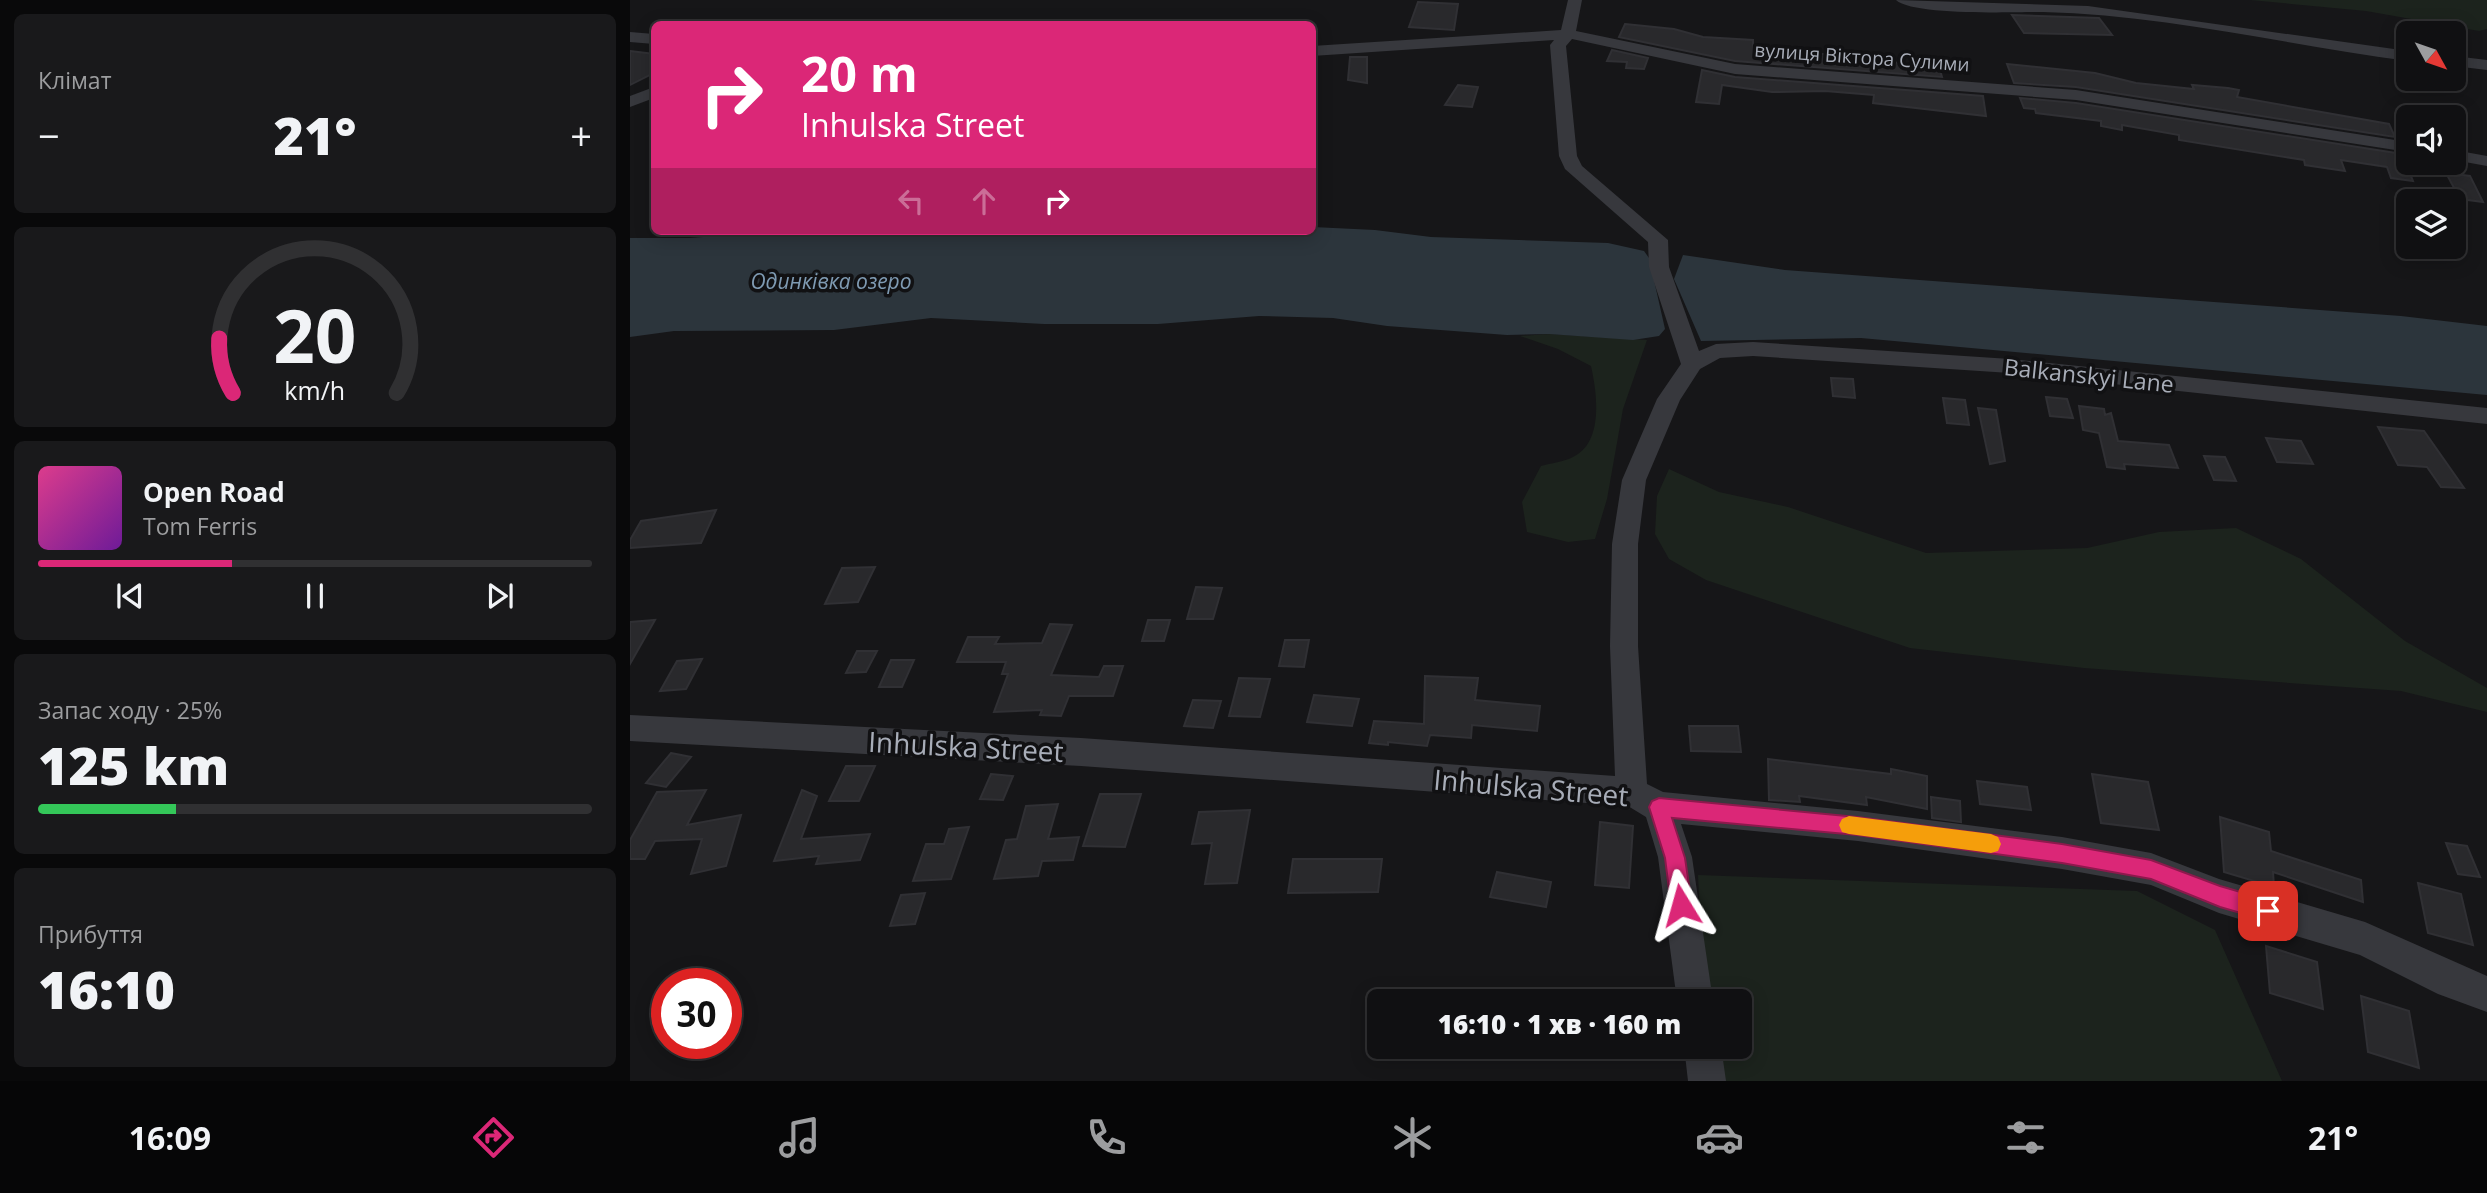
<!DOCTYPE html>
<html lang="uk">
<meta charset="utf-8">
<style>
:root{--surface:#101012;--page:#19191b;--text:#f1f3f6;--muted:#9c9d9f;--line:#303032;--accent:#db2777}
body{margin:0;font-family:"Open Sans",sans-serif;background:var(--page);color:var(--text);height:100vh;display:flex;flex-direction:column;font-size:26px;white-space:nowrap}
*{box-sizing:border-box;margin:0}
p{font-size:23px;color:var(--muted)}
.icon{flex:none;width:38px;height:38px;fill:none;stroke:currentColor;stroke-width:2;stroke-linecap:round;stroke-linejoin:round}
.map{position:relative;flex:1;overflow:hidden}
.panel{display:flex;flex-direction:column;gap:14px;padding:14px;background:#09090a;width:630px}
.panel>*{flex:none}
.guide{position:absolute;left:21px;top:21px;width:665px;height:214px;border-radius:10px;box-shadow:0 4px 18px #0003,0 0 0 2px var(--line);background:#db2777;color:#fff;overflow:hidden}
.needle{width:46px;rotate:130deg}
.buttons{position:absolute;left:1766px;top:21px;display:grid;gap:14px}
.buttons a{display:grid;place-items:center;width:70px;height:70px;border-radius:10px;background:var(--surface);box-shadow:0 4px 18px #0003,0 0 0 2px var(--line);font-size:35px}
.speed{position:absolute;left:21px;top:968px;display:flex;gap:14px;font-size:35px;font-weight:700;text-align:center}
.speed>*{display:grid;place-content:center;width:91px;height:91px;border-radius:50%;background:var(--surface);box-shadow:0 4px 18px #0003,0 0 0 2px var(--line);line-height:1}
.speed .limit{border:10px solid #d22;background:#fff;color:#111}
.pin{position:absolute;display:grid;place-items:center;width:60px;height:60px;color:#fff;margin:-30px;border-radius:14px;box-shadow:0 4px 10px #0006}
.me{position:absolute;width:77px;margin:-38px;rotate:352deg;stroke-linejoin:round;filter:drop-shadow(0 0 5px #0008)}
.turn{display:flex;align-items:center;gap:24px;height:147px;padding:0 35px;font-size:32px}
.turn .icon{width:91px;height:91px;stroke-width:2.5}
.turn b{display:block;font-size:49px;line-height:60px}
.lanes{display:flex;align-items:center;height:66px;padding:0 35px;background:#0003;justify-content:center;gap:35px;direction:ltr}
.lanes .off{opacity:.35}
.big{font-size:52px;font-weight:800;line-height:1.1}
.panel .card{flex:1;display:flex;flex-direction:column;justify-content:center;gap:10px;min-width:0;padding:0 24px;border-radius:10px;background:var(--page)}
.panel .dial{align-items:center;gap:0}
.dial svg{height:182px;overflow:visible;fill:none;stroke:var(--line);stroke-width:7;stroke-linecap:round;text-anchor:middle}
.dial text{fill:var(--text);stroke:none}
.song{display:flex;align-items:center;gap:21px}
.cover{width:84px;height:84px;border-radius:10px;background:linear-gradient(135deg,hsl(330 70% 55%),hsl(280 70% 35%))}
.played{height:7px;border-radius:4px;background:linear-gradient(90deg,var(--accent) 35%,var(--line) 35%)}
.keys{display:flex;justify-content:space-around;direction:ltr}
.heat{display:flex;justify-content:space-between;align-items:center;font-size:38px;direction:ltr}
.charge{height:10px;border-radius:5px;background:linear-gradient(90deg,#34c759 25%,var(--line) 0)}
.trip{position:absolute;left:737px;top:989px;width:385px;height:70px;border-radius:10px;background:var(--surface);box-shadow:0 4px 18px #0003,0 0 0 2px var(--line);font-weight:800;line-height:70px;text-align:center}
.tab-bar{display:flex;height:112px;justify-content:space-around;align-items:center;background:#060607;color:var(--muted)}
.tab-bar .icon{width:49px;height:49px}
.tab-bar .active{color:var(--accent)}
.tab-bar b{font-size:32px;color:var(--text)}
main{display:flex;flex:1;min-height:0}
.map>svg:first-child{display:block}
.green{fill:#1c231d}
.water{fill:#2c353c}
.building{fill:#29292c;stroke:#303034;stroke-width:2}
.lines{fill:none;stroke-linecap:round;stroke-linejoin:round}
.minor{fill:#37383d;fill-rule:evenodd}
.route{fill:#db2777;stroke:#8e194d;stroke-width:2}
.slow{fill:#f59e0b}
.labels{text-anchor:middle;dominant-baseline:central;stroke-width:7;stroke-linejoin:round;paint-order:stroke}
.far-street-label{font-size:19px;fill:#a8adb8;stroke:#111113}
.far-water-label{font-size:21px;font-style:italic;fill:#7f9bb3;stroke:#111113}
.street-label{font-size:23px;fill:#a8adb8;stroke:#111113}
.near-street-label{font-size:28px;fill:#a8adb8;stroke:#111113}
</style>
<main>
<section class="panel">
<div class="card"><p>Клімат</p>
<div class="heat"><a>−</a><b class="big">21°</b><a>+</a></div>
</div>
<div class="card dial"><svg viewBox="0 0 100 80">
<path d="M14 69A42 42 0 1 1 86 69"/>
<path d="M14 69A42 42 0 0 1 8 45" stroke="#db2777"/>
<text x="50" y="56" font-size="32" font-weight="700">20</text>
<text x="50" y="72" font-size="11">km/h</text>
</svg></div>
<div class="card">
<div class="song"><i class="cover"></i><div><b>Open Road</b><p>Tom Ferris</p></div></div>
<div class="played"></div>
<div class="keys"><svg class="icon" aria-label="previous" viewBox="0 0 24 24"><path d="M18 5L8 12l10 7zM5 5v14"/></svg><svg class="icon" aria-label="pause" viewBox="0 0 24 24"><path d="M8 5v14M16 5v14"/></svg><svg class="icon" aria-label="next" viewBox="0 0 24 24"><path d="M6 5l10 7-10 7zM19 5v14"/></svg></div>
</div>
<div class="card"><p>Запас ходу · 25%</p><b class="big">125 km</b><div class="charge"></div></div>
<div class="card"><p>Прибуття</p><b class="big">16:10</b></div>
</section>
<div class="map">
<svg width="1857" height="1081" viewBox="0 0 1857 1081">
<rect width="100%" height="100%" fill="#161618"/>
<path class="green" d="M1620,0H1857V29L1849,31L1736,11Z
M919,334L1017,340L993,409L977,499L965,539L938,542L897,532L892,502L911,466C921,463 934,462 943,457C974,442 967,393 961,366L928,349L890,336Z
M1039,469L1089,492L1158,507L1296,553L1457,548L1529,532L1606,528L1671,559L1775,641L1857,688V712L1771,691L1454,668L1280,648L1076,580L1039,559L1025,534L1027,496Z
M1068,875L1507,891L1585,930L1652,1081H1094L1087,1047L1110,1046V1001H1078L1073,977Z"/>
<path class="water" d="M683,227L745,230L801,237L978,243L1014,251L1019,258L1035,329L1029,336L1003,340L919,334L877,335L757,326L703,318L629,316L528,324H414L301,318L204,330L44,331L0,337V238H60L150,231H682Z
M1053,255L1155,270L1771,316L1857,326V395L1231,338L1071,341L1044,279Z"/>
<path class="building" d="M788,2L828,4L824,30L779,27Z
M1382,15L1469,18L1482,35L1394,33Z
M995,24L1044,29L1073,37L1123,40V55L1190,62V54L1246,53L1251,61L1309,67L1312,77L1105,61L989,37Z
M982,50L1018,58L1014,69L996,68L997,62L977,61Z
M0,51L24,54V73L0,85Z
M720,57H737V83L718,80Z
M1377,64L1465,73L1506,83L1564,89L1562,85L1598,88L1609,90L1607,97L1759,124L1765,137L1446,87L1384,83Z
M1072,70L1105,77L1353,96L1356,116L1243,103L1244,95L1195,91L1142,92L1092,85L1089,104L1066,102Z
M828,85L848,87L842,107L815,105Z
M1390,98L1446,103L1772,154L1783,181L1761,178L1757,167L1711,160L1715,171L1675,165L1674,160L1549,140V135L1492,125V130L1471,126V121L1406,113L1405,109L1394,108Z
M1816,173L1840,176L1853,202L1830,199Z
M1201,378L1223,379L1225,398L1203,396Z
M1416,397L1437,399L1443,418L1420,416Z
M1313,398L1335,400L1339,425L1317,423Z
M1449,406L1474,409L1475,415L1481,413L1488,441L1539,445L1548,468L1494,464L1495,469L1477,467L1469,433L1453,430Z
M1348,408L1366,410L1375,461L1360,464Z
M1748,427L1794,431L1834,488L1811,487L1797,467L1768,465Z
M1636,438L1671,441L1683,464L1647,462Z
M1574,456L1595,457L1606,481L1584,480Z
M86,510L71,543L0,548V540L11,521Z
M245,567L228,602L195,604L212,568Z
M566,587L592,588L583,619H557Z
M25,620L0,664V622Z
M518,620H540L534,641H512Z
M420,624L442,625L421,675L469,677L474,666H493L483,696H439L431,716L410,715L412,710L364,712L378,674H372L376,662H327L338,637H369L365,644L412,643Z
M655,640H679L674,667L649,666Z
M227,651H247L236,672L216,673Z
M72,659L56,689L30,691L47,661Z
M261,660H284L272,687H249Z
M795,676L848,678L845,700L910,706L907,731L842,725L841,738L800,735L797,746L758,742V745L739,743L744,721L794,724Z
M609,678L640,679L630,717L599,716Z
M684,695L729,699L722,726L677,722Z
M563,700L591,701L583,728L554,726Z
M1059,726H1108L1111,752L1061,751Z
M41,753L61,757L36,787L16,783Z
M1138,759L1261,774V769L1297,776V809L1236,797L1237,805L1169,796L1170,802L1139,800Z
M216,766H245L229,801H199Z
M361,774L383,776L373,800L350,799Z
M1462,774L1518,782L1529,830L1471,823Z
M1347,781L1397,787L1401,810L1350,804Z
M76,790L57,825L111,815L96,866L61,874L72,839L25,841L15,859H0V840L27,792Z
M172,790L187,796L171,839L240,834L230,860L186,864L189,856L144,861Z
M470,794H511L495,847L453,846Z
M1301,797L1330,801L1331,822L1302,818Z
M428,804L418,839L449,837L443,860L412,861L408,876L364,879L376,840L387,839L396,806Z
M620,810L607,883L575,884L582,843L562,844L569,812Z
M1590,817L1639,832L1641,851L1731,880L1733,902L1643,872L1644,887L1594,872Z
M970,822L1003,826L999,888L965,885Z
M339,827L321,879L283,881L296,844H314L319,829Z
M1816,843L1837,846L1850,877L1828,874Z
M663,859H752L748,892L658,893Z
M867,872L921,882L916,907L860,897Z
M1788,883L1831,894L1843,945L1798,933Z
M295,893L285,924L260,926L271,895Z
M1636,946L1687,962L1693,1009L1640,993Z
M1731,996L1779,1011L1789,1068L1738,1052Z"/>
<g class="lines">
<path class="minor" d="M938,0H952L946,31L1105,64L1446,90L1778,142V152L1446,100L1105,74L942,39L936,46L947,156L952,166L1038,240L1039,267L1069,351L1086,344L1123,342L1380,359L1857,408V424L1380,373L1123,356L1090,358L1070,369L1050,400L1016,480L1008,544V646L1017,784L1033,792L1228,811L1432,837L1521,853L1589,879L1735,922L1857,976V1012L1808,994L1730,955L1589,913L1521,885L1432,869L1228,841L1051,824L1062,857L1083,1001H1047L1028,857L1016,817L998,806L451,766L0,741V715L451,738L985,776L980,646L982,544L992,480L1027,399L1051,364L1019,267L1018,242L935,169L929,156L920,45L924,40L682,56V46L931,30Z
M1266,0L1458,6L1778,51V61C1657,45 1536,15 1413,12C1386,12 1283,16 1266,0Z
M0,32L24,34V44L0,42Z
M1824,56L1857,60V70L1824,66Z
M24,87V98L0,107V96Z
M1824,150L1857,156V166L1824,160Z
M1054,1046H1091L1096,1081H1058Z"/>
</g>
<path class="route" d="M1029,798L1227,817L1432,844L1521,860L1590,886L1638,900L1646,903L1649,911L1646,918L1638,921L1590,907L1521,879L1432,863L1227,835L1042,818L1055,858L1062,905L1059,912L1051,915L1044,912L1041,905L1035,858L1019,807L1022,801Z"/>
<path class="slow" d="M1219,816L1361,834L1368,837L1371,844L1368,851L1361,853L1219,834L1212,832L1209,825L1212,819Z"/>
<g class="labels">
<g class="far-street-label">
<text transform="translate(1232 57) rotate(4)">вулиця Віктора Сулими</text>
</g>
<g class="far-water-label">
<text x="201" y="281">Одинківка озеро</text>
</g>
<g class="street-label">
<text transform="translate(1459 375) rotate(6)">Balkanskyi Lane</text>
</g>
<g class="near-street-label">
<text transform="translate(336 746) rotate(3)">Inhulska Street</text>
<text transform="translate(901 787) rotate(5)">Inhulska Street</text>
</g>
</g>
</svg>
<div class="buttons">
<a><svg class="needle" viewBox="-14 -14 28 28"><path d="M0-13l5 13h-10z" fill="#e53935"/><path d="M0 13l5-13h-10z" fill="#9c9d9f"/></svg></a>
<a><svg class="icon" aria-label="sound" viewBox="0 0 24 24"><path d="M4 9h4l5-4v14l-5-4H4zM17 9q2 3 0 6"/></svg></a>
<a><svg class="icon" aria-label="layers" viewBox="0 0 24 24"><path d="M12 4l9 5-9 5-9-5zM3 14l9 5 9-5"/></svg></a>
</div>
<div class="speed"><div class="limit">30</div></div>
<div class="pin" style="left:1638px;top:911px;background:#d93025"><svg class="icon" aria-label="arrive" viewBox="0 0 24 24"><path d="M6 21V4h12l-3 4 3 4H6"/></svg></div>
<svg class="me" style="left:1051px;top:905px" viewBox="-20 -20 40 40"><path d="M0-17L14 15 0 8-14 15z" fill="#db2777" stroke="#fff" stroke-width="4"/></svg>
<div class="trip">16:10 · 1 хв · 160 m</div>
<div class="guide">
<div class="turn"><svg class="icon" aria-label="right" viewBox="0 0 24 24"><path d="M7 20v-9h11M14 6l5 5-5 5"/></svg><div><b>20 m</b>Inhulska Street</div></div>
<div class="lanes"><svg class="icon off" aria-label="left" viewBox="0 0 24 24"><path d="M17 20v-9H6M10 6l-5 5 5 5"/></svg><svg class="icon off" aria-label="ahead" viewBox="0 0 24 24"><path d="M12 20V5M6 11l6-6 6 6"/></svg><svg class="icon" aria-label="right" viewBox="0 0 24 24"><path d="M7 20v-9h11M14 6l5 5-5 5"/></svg></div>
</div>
</div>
</main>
<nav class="tab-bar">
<b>16:09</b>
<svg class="icon active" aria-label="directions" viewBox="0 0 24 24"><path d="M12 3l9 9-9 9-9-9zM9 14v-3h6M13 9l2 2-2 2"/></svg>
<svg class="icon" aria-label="music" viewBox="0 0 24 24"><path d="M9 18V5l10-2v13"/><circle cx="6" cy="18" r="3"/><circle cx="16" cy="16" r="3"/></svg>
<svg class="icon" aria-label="phone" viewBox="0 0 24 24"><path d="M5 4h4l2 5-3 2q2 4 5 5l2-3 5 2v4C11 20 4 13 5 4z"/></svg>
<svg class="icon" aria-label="climate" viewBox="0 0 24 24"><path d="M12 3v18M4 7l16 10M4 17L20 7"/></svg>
<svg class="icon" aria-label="car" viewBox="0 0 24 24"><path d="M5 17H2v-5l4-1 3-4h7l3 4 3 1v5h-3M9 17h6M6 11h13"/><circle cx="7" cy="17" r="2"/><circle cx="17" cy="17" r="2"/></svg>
<svg class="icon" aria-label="filters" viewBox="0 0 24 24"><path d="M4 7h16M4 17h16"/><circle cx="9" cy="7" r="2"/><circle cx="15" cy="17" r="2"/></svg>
<b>21°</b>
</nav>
